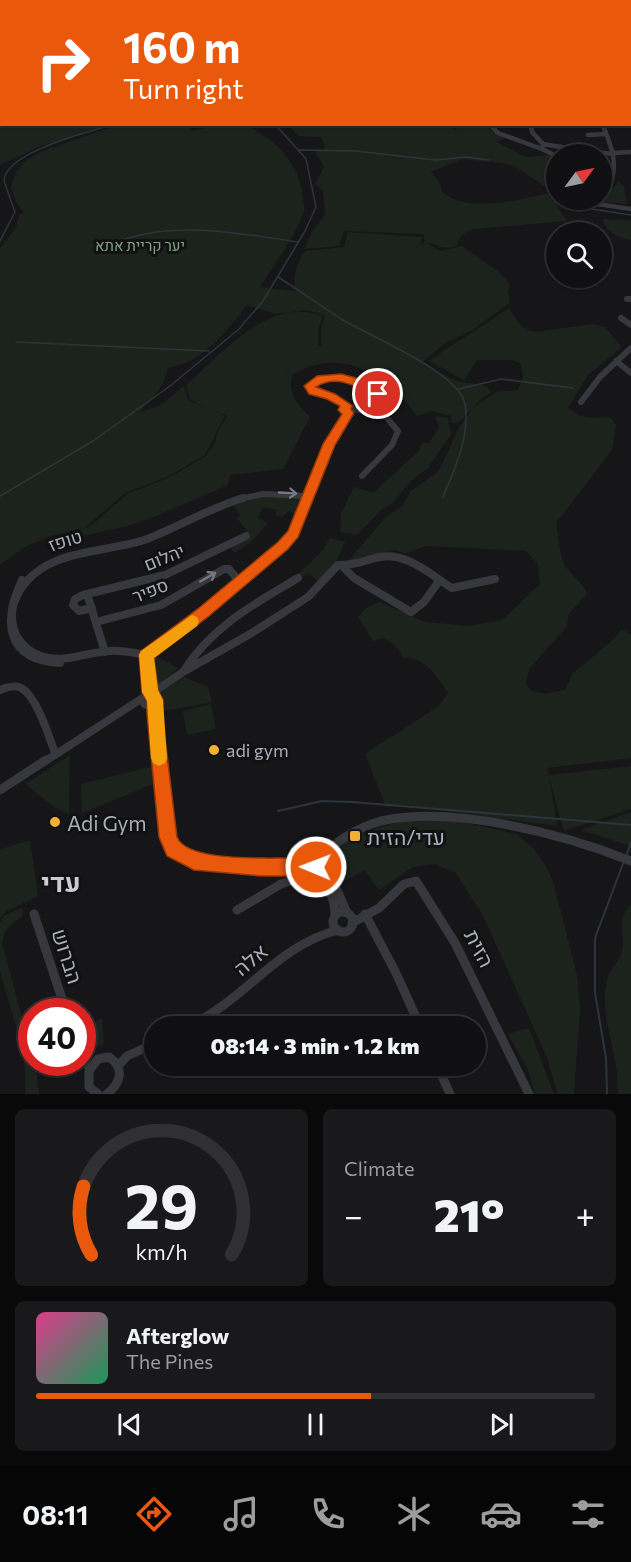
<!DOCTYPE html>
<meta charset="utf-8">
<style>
:root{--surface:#101012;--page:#19191b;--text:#f1f3f6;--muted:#9c9d9f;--line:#303032;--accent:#ea580c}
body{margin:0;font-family:Commissioner,Heebo,sans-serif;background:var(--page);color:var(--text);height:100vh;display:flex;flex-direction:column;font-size:22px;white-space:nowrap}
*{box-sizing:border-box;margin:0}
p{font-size:20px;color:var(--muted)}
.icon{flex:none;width:33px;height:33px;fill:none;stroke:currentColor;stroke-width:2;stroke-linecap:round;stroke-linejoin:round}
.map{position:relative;height:1094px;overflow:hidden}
.panel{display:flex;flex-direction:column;gap:15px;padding:15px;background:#09090a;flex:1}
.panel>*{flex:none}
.banner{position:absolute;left:0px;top:0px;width:632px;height:126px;box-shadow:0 2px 4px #0004,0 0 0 2px var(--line);background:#ea580c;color:#fff;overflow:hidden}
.needle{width:39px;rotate:57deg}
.tools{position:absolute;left:546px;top:144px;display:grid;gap:12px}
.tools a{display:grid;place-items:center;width:66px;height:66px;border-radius:50%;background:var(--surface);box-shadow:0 2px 4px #0004,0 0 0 2px var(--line);font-size:30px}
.speed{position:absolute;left:18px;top:998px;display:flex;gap:12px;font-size:30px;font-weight:700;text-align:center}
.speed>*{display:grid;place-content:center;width:78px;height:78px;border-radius:50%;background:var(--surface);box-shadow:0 2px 4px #0004,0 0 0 2px var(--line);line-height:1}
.speed .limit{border:9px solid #d22;background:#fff;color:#111}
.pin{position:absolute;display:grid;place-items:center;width:51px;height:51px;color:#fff;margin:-26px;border:3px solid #fff;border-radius:50%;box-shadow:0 2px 6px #0007}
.me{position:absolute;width:66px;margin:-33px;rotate:271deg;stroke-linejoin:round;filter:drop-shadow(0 0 4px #0008)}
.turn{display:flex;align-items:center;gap:21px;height:126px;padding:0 24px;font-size:27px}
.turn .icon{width:78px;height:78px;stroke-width:2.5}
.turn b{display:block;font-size:42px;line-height:51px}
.big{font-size:45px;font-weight:800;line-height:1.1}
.panel .tile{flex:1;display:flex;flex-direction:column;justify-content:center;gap:9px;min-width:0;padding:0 21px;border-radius:9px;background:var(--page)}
.panel .dial{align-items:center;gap:0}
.dial svg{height:156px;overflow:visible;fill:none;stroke:var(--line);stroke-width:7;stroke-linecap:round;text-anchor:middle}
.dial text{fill:var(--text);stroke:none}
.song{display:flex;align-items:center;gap:18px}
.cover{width:72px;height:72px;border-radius:9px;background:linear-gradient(135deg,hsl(330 70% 55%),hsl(150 70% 35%))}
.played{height:6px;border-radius:3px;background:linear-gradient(90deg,var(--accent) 60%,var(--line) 60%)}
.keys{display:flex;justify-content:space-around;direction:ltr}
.heat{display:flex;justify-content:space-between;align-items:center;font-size:33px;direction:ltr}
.panel .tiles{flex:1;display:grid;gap:15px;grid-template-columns:1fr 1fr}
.tile:last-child{grid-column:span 2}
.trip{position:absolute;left:144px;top:1016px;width:342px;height:60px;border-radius:30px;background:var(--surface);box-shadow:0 2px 4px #0004,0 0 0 2px var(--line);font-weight:800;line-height:60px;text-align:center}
.tabs{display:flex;height:96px;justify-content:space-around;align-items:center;background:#060607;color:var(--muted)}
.tabs .icon{width:42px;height:42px}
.tabs .current{color:var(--accent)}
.tabs b{font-size:27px;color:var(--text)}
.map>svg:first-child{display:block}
.green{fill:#1c231d;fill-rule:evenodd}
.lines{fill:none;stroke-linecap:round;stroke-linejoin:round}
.stream-far1{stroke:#2c353c;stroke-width:1.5}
.stream{stroke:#2c353c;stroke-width:2}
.minor-far4{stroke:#37383d;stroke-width:4}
.minor-far3{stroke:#37383d;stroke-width:4.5}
.minor-far2{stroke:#37383d;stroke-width:6}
.minor-far1{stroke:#37383d;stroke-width:8}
.minor{stroke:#37383d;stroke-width:9}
.highway{fill:#63666e;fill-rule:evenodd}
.oneway{stroke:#757881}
.route{fill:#ea580c;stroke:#983908;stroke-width:1.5}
.slow{fill:#f59e0b}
.poi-dot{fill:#f2b134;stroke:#111113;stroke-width:2}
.labels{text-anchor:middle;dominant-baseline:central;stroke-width:6;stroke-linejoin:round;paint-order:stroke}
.far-park-label{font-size:15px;fill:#7fa381;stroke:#111113}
.street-label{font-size:18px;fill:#a8adb8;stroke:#111113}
.poi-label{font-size:18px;fill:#a8adb8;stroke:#111113;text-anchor:start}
.near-poi-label{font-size:21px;fill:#a8adb8;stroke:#111113;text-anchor:start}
.near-street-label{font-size:21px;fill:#a8adb8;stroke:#111113}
.near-quarter-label{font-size:26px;font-weight:bold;fill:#c9ccd4;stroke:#111113}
</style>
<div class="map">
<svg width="631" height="1094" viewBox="0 0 631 1094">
<rect width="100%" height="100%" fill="#161618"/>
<path class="green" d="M0,0H282L2,2L0,77Z
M0,78L2,124L110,125L38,147L0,165Z
M120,124L200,125L190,129L193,131C207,127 233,120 247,125C252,127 257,132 262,135C289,152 302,174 304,207C305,222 270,272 260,287L263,288L296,291C292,278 297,261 306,251L344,247L348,232L422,237L420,246L426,243L440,251L462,246L497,271L510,284L508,292L510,302L507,305L471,331L447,342L423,361C433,368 446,377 458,381C468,384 478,383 488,387L491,393C474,400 465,425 451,423V416L432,411L417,416C391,376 340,345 294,374L279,364L293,374C286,393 297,404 310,417L283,469L230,475L228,485L149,519L127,526L82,536L80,529L47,537L23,548L0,565V249L16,227L19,215L24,213L16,202L11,188L16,172L26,160L43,151ZM247,305L276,314L307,310L325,315L321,329V346L318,345V330L323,316C268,296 223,353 186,385L190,399L205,408L188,400L184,386L161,405L139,413C151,399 165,387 168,368C203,362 226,332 247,305ZM207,408L227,416L218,431L215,443L206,456L170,477L127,494L92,525L83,529L125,493L169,476L205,455L225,416Z
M450,124L455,131L457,130L453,125H475L476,128H478L477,125H486L492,131L506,138L496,142L526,157L547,155L556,157V192L549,189L516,167L502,163L462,159L431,172L440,184L442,192C468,214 519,200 549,193L567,221L475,229C465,232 458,235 457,246C438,251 439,242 424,243V234L344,231L339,246L304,249L313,230L325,215L323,191L315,184L324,167L315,151L324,150L325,146L321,137L299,136L288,125Z
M619,182L624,186L627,204L580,200H602V191L613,188Z
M602,219L631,220V240C617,237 607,233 602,219Z
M509,308C516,320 521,330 536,332L592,324L605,327L622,347L588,375L568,408C580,419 594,419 610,417L616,425L612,450L556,523C559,535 559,557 566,567C573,577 582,581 587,594L568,615L567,626L530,668L525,683L532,691L546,694L566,689L572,674L614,639L622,629L631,635V758L547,768L549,775L631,766V809L564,831L549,777L557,826L406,805L386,807L365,754L439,706L448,693C438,678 425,656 404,658L395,645L383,638L373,641L358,617L365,609L379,602L425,622L468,626L502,620L540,584L538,564L526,551L425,546L405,554L396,550L348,561L385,518L402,506L411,491L438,472L460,426L473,408L496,392L518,390L523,377L521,364L512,360H477L464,380L429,361C455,342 482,327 509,308Z
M435,416L448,418L451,434L428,468L411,481L392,504L382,509L357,535L340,532L341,513L354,487L373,493L419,451L422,443H429L439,427Z
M257,497H303L297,515L288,511L282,517L275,515L277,510L263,507L258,518L268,523L252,541L234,553L230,546L250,535L237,518L241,516L233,506Z
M330,538L345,542L335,564L319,582L309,573L301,577L299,573L323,550Z
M156,656L178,668L157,686L154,682L152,661Z
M184,677L208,687L212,702L159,712L161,691Z
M211,704L216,729L187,735L183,711Z
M70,755L69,814L54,807L25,784Z
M155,766L156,783L82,813L81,784Z
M631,812V846L581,830Z
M425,818L456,821L517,834L533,848L545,865L553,881L577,975L580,1007L574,1094H558L547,1058L509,973L483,916L456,873L435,864L413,867L379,890L365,870L344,881L327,852C361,831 386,823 425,818Z
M30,840L38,896L7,911L0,918V849Z
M631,904V1094H618C617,1085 618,1075 616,1066C612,1037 600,1010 607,980C609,970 619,962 622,952C626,930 615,924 631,904Z
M23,907L22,917C11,924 5,928 2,942L37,1076L39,1094H25C28,1047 10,1014 0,970C0,956 0,937 0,923L4,916Z
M102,1018L104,1044L91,1049L84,1027Z
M529,1028L554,1094H535L529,1072L508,1034Z"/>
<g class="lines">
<path class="stream-far1" d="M584,0L586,2
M566,2L569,0
M299,150L356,151L435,160L466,157L489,160
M585,208L631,215
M0,241L15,212L4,181C4,152 92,131 116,124
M98,247C117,241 136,235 156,232C203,226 251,235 298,242
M278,277C300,291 321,306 343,320C370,336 460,373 465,404C470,437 455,468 443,497
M16,342L209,351
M459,389L501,379L573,388
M0,496L93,441L170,386L239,329L263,301L305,231L316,207L306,159L275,124"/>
<path class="stream" d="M278,811L322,801L352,802L631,825
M627,854L631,842
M607,1094L606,1058L595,993V938L624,861"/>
<path class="minor-far4" d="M490,124L495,129
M531,124L532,129
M602,124L604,129"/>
<path class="minor-far3" d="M493,128L498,133L542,149
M531,128L532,132L543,144L542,149L556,156
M588,135L606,134
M543,144L585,151
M585,146V151L614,154
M613,153L631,152
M602,176L612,179
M602,187L611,182C618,162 611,146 604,128
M571,200L631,209"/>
<path class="minor-far2" d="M627,299H631
M621,318L631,325
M616,361L631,373
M581,402L600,377L631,348
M347,406L331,396L313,391L310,385C334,371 356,381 378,394
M355,409L386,417L398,431L392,445L362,476
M239,499L263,494L309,496
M308,499L329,444L348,413"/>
<path class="minor-far1" d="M342,566L354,578L411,612L424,602L439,581
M22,580C2,622 6,660 60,663
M87,594L105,652
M92,608L79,611L73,605L75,599L83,595L165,575L246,536
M96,622L161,605L224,569H229L240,582
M146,655C134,653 122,650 110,651C85,652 63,665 38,655C26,650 15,638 13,625C10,613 14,600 20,590C48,547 105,554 147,539C180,526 210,508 243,498
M146,655L204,612L289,539L308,498
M146,655L151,695
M183,672C211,627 254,604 298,578
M0,690C5,688 13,685 19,687C36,693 49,737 55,753
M143 700a6 6 0 1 1 12 0a6 6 0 1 1-12 0Z
M153,696L158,689L183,672L250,634L308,597L338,565C353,566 365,560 380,557C407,552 431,575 452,588L495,579
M155,702L161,762
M44,762L144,697"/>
<path class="minor" d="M161,760C162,778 163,834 171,847C187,872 269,867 296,867
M0,790L46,760
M296 865a10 10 0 1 1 20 0a10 10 0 1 1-20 0Z
M315,860C335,843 355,828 381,821C453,805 564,834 631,861
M316,864L337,890L347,913
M310,875C328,880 335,899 335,916
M237,910L281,884L304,876
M333 922a10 10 0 1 1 20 0a10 10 0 1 1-20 0Z
M34,914L66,1011
M365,914L396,973L420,1026
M352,923L379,908L404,884L416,881L455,943L529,1094
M192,1026C206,1017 221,1008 234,997C268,970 295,941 338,930
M82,1057L90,1069
M119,1065L127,1056L154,1044
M437,1065L450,1094
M98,1094L89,1087V1071L98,1059L109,1057C125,1068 121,1083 107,1094"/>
<path class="highway" d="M627,0H631V3Z"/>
</g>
<defs><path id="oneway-shaft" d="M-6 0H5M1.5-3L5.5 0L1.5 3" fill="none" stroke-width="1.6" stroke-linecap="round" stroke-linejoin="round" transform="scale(1.5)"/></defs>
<g class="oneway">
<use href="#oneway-shaft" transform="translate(288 493) rotate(3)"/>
<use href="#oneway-shaft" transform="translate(208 577) rotate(-30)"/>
</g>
<path class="route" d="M341,374L360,379L384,394L378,397L374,396C356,386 336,374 316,387L335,394L353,406L351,409L354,413L335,445L298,537L288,549L209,616L154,658L158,690L163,700L162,714L177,837C185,858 243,858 265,858C277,859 291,856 302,861L305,867L316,858L323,861L325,867L319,880L304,885L292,879L291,876H261L194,870L167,856L159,837L147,714V701L142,692L139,655L141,651L199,608L278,542L288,531L323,444L342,414L338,410L340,406L327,399L309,394L304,386L317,376Z"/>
<path class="slow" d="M192,615L197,617L199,622L197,626L154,658L158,690L163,700L167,758L165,763L159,766L153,763L151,758L147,701L142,692L139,655L141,651Z"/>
<g class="poi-dot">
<circle cx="214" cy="750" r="6"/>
<circle cx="55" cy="822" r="6"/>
<rect x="349" y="830" width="12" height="12" rx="3"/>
</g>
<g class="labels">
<g class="far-park-label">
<text x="140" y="245">יער קריית אתא</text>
</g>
<g class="street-label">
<text transform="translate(65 540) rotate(-17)">טופז</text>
<text transform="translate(164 557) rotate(-22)">יהלום</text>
<text transform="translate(150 590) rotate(-21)">ספיר</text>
</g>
<g class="poi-label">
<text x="226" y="750">adi gym</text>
</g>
<g class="near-poi-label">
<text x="67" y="822">Adi Gym</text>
<text x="367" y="836">עדי/הזית</text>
</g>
<g class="near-street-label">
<text transform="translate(480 948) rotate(63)">הזית</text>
<text transform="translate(68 956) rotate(72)">הברוש</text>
<text transform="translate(250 959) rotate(-40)">אלה</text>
</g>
<g class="near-quarter-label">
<text x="61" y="881">עדי</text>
</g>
</g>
</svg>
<div class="tools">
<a><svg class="needle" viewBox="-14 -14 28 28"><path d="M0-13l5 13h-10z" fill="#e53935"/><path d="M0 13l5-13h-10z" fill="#9c9d9f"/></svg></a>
<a><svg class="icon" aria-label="search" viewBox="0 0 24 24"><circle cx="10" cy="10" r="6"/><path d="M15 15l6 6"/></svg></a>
</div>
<div class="speed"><div class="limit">40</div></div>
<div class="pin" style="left:378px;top:394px;background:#d93025"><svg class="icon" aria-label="arrive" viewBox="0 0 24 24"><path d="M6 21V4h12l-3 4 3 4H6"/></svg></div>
<svg class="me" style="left:316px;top:867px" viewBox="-20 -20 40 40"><circle r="17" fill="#ea580c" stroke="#fff" stroke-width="3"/><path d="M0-11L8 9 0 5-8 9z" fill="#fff"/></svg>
<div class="trip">08:14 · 3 min · 1.2 km</div>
<div class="banner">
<div class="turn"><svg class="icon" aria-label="right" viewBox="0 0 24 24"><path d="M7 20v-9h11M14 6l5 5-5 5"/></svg><div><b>160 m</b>Turn right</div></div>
</div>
</div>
<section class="panel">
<div class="tiles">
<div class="tile dial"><svg viewBox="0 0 100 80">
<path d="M14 69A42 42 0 1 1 86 69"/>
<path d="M14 69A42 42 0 0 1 10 34" stroke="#ea580c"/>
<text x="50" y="56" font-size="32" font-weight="700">29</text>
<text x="50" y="72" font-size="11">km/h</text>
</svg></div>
<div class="tile"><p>Climate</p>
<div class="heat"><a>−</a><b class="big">21°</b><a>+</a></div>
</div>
<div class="tile">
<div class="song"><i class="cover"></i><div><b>Afterglow</b><p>The Pines</p></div></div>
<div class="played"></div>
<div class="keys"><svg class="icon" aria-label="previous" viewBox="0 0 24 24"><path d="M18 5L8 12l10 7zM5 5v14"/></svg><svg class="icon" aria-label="pause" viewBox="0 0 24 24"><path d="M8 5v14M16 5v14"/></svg><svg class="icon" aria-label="next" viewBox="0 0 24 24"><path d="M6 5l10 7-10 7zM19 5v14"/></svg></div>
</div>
</div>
</section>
<nav class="tabs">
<b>08:11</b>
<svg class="icon current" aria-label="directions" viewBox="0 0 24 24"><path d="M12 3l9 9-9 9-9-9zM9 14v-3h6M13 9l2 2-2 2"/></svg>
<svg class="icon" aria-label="music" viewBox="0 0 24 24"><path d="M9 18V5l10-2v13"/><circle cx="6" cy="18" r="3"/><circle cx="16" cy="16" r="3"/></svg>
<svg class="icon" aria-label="phone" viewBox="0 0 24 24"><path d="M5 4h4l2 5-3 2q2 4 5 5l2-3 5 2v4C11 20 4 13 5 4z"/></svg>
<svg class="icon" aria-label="climate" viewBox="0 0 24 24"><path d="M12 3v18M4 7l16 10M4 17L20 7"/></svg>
<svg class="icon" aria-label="car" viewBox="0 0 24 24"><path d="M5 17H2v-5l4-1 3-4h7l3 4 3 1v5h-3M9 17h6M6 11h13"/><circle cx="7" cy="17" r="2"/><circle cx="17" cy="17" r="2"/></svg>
<svg class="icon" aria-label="filters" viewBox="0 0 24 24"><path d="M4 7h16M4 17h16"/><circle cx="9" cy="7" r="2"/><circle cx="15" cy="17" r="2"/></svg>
</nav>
